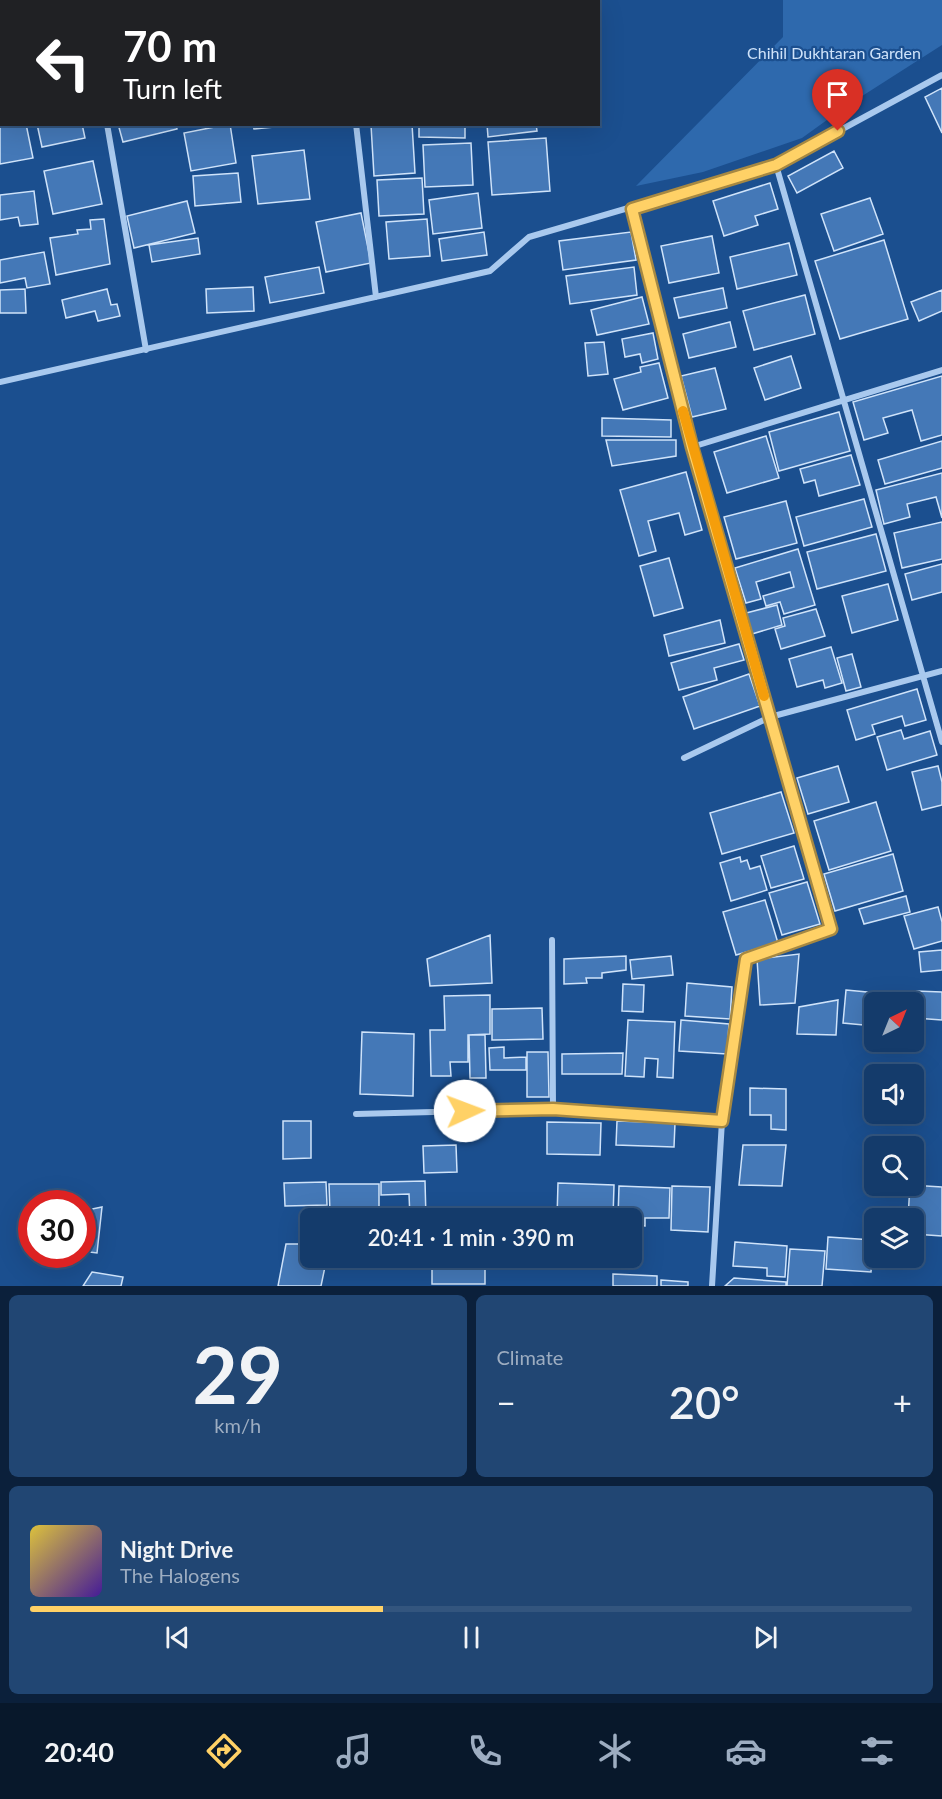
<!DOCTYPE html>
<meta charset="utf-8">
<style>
:root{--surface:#143b6b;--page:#214673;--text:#f1f3f6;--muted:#9dadc1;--line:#33557e;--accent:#ffd166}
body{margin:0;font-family:Lato,sans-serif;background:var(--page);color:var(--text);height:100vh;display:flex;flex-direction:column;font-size:22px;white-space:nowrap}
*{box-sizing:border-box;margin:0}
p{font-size:20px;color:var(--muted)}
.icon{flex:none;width:33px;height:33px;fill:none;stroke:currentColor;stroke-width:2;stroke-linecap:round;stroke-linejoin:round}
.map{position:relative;height:1286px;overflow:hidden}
.details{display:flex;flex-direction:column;gap:9px;padding:9px;background:#0b203b;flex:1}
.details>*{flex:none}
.top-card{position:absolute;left:0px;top:0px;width:600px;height:126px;box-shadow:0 6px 24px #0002,0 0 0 2px var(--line);background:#202124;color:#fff;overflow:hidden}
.needle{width:39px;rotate:43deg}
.buttons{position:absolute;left:864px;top:992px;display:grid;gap:12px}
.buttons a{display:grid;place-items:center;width:60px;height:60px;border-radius:9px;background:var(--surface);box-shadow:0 6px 24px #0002,0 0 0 2px var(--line);font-size:30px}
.speed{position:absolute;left:18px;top:1190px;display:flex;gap:12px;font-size:30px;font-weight:700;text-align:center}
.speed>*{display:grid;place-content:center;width:78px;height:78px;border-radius:50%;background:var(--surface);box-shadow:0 6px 24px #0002,0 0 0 2px var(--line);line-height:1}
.speed .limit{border:9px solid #d22;background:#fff;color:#111}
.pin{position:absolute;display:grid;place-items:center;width:51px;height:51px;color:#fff;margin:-62px -26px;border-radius:50% 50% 50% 0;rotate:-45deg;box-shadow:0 0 6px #0007}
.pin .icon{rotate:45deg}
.me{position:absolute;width:66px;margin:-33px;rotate:88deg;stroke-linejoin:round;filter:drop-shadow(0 0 4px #0008)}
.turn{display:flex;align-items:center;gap:21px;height:126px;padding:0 24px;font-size:27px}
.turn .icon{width:78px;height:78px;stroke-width:2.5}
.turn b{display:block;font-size:42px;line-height:51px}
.big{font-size:45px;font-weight:600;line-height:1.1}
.details .widget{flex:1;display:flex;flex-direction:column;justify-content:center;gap:9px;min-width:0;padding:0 21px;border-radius:9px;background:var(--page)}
.details .dial{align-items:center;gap:0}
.dial b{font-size:78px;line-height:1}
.song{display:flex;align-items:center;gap:18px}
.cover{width:72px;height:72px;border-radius:9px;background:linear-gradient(135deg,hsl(50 70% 55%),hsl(260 70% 35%))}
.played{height:6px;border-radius:3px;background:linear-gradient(90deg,var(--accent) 40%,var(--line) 40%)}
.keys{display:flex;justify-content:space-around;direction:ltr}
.heat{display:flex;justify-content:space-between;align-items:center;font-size:33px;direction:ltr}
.details .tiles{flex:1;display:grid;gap:9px;grid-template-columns:1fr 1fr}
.widget:last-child{grid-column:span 2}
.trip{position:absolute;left:300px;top:1208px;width:342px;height:60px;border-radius:9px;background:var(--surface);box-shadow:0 6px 24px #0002,0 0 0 2px var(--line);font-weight:600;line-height:60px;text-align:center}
.menu{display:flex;height:96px;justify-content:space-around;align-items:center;background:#08182b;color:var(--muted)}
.menu .icon{width:42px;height:42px}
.menu .on{color:var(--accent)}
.menu b{font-size:27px;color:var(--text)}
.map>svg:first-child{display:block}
.green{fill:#2e69ad}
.building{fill:#4478b7;stroke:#cfe3fa;stroke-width:1.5}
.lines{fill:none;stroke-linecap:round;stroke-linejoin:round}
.street{stroke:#a9c9ee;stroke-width:6}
.route-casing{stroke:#a68842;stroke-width:15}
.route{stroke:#ffd166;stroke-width:10}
.slow{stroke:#f59e0b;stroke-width:10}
.labels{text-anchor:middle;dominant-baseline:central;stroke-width:4.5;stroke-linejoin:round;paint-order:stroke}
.park-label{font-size:16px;fill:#cfe3fa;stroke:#1b4f8f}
</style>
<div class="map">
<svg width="942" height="1286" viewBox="0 0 942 1286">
<rect width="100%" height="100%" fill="#1b4f8f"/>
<path class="green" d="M783,0H942V45L845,107L802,138L703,172L636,186L783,37Z"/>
<path class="building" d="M0,0H71V2H2L0,22Z
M469,0H522V2H469Z
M942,88V133L925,97Z
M26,124L33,158L0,164V126Z
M37,124H82L85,138L42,147Z
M118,124H176L177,129L123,142Z
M230,124L236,163L191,171L184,133Z
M253,124H284V126L254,129Z
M412,124L415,173L374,176L371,125Z
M419,124H465V138L419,137Z
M487,124H536L537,131L488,137Z
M546,138L550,191L492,195L488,142Z
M471,143L473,185L425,187L423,145Z
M304,150L310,199L258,204L252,156Z
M834,151L843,168L797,193L788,176Z
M93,161L102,204L53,214L44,171Z
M238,173L241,202L195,206L193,176Z
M422,178L424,214L379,216L377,180Z
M770,183L778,209L755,216L758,225L724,236L713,201Z
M34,191L38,224L20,226L18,217L0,220V195Z
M478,193L482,228L433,234L429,200Z
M870,198L883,234L834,251L821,214Z
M187,201L195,233L134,248L127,216Z
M361,213L371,263L326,272L316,222Z
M104,219L110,264L56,275L50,238L78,234L77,230L91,229L90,220Z
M427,219L430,256L389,259L386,222Z
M484,232L487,255L442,261L439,239Z
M631,232L636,260L563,270L559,241Z
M712,236L719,273L669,283L661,246Z
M198,238L200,254L152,262L149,245Z
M884,240L908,319L840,339L815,261Z
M789,243L797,275L737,289L730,257Z
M44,252L50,284L27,288L25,278L0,283V260Z
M319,267L324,293L270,303L265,277Z
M634,267L637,295L570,304L566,276Z
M253,287L254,311L207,313L206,289Z
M723,288L727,308L679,318L674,298Z
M25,289L26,313H0V290Z
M107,289L111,305L117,304L120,316L98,321L95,311L66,318L62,300Z
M942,290V311L919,321L911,302Z
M805,295L815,334L754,350L743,311Z
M642,297L649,324L597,335L591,310Z
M730,322L736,347L689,358L683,334Z
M653,333L658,359L642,363L640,354L625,357L622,339Z
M604,342L608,374L588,376L585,343Z
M791,356L801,388L765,400L754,368Z
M659,363L668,398L623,410L614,379L641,372L640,367Z
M715,368L726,409L692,417L681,376Z
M942,376V435L921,441L912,410L883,418L888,433L864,440L853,402Z
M839,412L850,451L779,471L769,432Z
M602,418L671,420V437L602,436Z
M766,436L779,478L727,493L714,452Z
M606,440H676V456L612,466Z
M942,441V468L885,484L878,460Z
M851,455L860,485L819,496L815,480L804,483L800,469Z
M686,472L702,530L685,535L679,513L648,521L656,551L639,556L620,490Z
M942,473V518L936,497L907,504L910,517L884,524L876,490Z
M864,499L872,527L804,546L796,517Z
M786,501L797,543L736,559L724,517Z
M942,522V559L902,568L894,533Z
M876,534L886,571L817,589L807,552Z
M798,549L815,605L784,614L780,602L766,606L763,596L794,587L790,572L756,582L761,599L746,603L735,568Z
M669,558L683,608L654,616L640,566Z
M942,564V592L912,600L905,574Z
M888,584L898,620L852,633L842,596Z
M777,605L782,625L752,634L746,613Z
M816,609L825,636L781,649L775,629L785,626L783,618Z
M720,620L725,643L669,656L664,635Z
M739,644L744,660L714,668L717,680L679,690L671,663Z
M831,647L842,683L825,688L823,680L797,687L789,659Z
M852,654L861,687L846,691L837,658Z
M749,674L760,706L694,729L683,697Z
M917,689L926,720L905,726L902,716L872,725L875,734L856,740L847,710Z
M901,730L904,739L930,731L937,755L887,770L877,737Z
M838,766L849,802L808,814L797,778Z
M938,766L942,782V805L922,810L912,772Z
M781,792L794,833L722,854L710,813Z
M876,802L891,851L829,870L814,821Z
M794,846L804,879L771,888L761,856Z
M893,854L903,891L835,911L824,874Z
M740,857L741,862L747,860L750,869L760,866L767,890L731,901L720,863Z
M807,882L820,924L782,935L769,893Z
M906,896L910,912L864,924L859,909Z
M765,900L778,943L736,955L723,912Z
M938,907L942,922V941L914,949L904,916Z
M490,935L492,983L430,986L427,959Z
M942,950V970L921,972L919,952Z
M799,954L795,1003L760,1005L757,959Z
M626,956V970L602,973V978H586L587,983L564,984V959Z
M671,956L673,975L632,979L630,960Z
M687,983L732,987L730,1019L685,1016Z
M623,984L644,985L643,1012L622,1011Z
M846,990L899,995V1002H874V1026L843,1023Z
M916,991L942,992V1020L915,1018Z
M490,995V1034L468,1035V1062H450L451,1076H431L430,1030H445L444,996Z
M838,1000L836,1035L797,1034L799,1007Z
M542,1008L543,1039L492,1040V1009Z
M628,1020L675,1022L673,1078L657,1077L658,1059L645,1058L644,1077L625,1076Z
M681,1020L729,1024L727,1054L679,1051Z
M362,1032L414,1034L413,1096L360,1094Z
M469,1035H485L486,1078H470Z
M504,1047V1058L526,1057V1070H490L489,1048Z
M527,1052H548L549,1097H527Z
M623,1053L622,1074H562V1054Z
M750,1088L786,1089V1130L771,1129V1115H750Z
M283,1121H311V1158L283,1159Z
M617,1121L675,1123L674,1147L616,1145Z
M547,1122L601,1123L600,1155L547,1154Z
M456,1145L457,1172L424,1173L423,1146Z
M743,1145H786L782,1186L739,1185Z
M425,1181L426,1218H410L409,1194L381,1195V1182Z
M326,1182L327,1205L285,1206L284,1183Z
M558,1183L614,1185L613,1218H557Z
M329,1184H379V1211L330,1213Z
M910,1185L942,1187V1236L914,1234V1218H908Z
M619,1186L670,1188L669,1218H645V1226L632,1225V1218H618Z
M672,1186L710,1187L708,1232L671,1230Z
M102,1207L97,1253L82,1251V1211Z
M828,1237L873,1240L871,1272L826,1269Z
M735,1242L787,1246L785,1277L767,1276V1268L733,1266Z
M286,1244H310V1257H327L321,1286H278Z
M790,1249L825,1251L822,1286H787Z
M432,1257H485V1284H432Z
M92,1272L123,1277L121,1286H83Z
M613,1274L657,1276V1286H613Z
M734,1278L786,1282V1286H725Z
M661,1280L688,1282V1286H661Z"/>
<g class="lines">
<path class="street" d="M85,0V2
M343,0V2
M107,124L146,350
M356,124L376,297
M776,165L942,742
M632,209L692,447L831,929L746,959L722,1121L712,1286
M0,382L490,271L529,237L776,165L942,75
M692,447L942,370
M684,758L770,717L942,671
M552,940L553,1109
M356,1114L553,1109L722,1121"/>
</g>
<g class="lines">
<defs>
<path id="route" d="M465,1111L553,1109L722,1121L746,959L831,929L692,447L632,209L776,165L838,131"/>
</defs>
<use href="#route" class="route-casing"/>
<use href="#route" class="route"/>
<path class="slow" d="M683,411L764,696"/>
</g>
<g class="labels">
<g class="park-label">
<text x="834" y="52">Chihil Dukhtaran Garden</text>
</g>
</g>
</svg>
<div class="buttons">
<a><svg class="needle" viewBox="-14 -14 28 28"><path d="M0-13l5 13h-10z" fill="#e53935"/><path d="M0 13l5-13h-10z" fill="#9dadc1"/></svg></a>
<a><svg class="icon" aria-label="sound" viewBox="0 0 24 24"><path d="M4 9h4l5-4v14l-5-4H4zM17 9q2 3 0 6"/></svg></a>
<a><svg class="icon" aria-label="search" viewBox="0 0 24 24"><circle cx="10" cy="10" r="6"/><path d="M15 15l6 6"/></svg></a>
<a><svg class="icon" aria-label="layers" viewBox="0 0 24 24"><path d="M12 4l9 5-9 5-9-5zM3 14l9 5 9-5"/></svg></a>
</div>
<div class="speed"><div class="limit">30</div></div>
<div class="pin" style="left:838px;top:131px;background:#d93025"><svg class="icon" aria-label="arrive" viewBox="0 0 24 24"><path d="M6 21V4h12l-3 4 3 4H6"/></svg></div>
<svg class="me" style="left:465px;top:1111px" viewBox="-20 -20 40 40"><circle r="19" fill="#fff"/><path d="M0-13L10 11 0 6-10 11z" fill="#ffd166"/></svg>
<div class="trip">20:41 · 1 min · 390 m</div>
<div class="top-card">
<div class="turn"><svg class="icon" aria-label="left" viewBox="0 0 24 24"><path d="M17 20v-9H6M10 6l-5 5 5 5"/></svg><div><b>70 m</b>Turn left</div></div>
</div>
</div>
<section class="details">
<div class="tiles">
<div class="widget dial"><b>29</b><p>km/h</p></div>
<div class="widget"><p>Climate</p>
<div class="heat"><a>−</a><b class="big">20°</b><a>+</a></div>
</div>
<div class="widget">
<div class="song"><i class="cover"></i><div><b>Night Drive</b><p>The Halogens</p></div></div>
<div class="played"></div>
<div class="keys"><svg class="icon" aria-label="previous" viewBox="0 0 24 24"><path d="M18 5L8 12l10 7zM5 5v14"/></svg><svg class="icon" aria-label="pause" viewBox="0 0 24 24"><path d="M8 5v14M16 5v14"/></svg><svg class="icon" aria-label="next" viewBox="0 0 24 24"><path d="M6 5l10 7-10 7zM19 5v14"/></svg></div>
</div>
</div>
</section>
<nav class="menu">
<b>20:40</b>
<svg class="icon on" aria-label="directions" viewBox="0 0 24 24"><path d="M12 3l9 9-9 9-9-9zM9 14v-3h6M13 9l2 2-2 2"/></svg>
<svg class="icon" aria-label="music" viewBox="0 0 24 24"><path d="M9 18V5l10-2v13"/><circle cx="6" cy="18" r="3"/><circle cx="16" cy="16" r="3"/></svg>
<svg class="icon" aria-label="phone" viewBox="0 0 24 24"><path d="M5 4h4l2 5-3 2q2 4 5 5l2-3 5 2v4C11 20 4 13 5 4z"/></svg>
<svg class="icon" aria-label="climate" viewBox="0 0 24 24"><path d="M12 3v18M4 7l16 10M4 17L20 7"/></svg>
<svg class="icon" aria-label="car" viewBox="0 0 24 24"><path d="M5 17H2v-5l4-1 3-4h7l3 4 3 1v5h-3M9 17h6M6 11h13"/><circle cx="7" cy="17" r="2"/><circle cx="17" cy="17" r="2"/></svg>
<svg class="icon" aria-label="filters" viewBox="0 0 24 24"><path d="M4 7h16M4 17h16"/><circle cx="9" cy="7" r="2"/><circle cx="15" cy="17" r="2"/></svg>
</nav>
